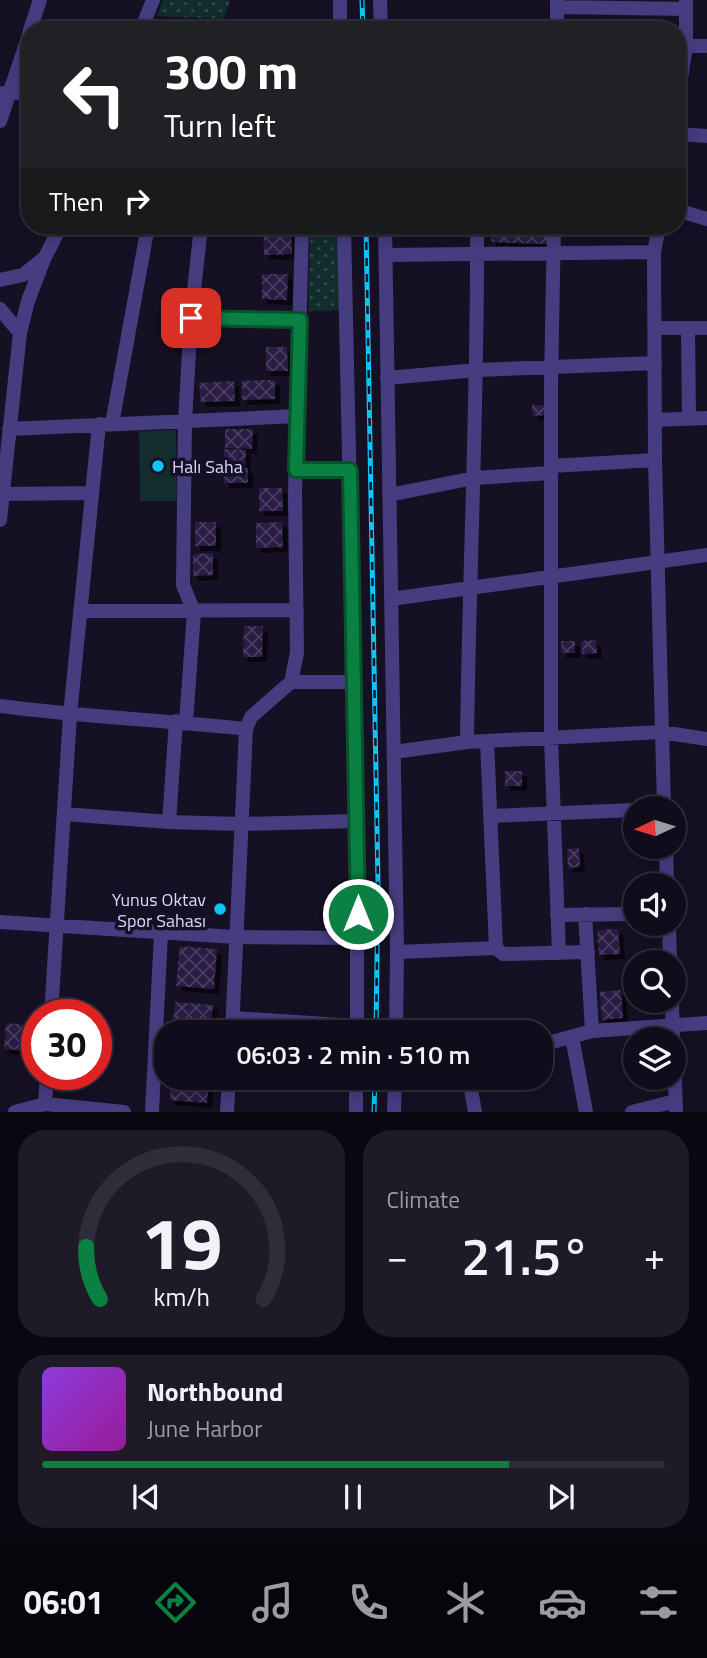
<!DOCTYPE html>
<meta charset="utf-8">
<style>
:root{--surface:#100c1b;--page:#1e1a28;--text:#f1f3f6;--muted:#9c9ba3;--line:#302c3a;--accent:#0b8043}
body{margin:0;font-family:"Titillium Web",sans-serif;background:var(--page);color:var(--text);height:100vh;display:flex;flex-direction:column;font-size:26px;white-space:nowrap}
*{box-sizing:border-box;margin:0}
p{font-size:23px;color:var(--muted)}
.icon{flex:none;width:38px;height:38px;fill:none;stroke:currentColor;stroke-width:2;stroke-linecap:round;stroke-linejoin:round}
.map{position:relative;height:1112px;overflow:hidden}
.panel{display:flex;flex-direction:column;gap:18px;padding:18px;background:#09070f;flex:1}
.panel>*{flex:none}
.top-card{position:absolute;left:21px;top:21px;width:665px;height:214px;border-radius:28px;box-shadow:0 4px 18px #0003,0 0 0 2px var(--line);background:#202124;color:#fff;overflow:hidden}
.needle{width:46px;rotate:266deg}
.buttons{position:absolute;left:623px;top:796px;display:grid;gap:14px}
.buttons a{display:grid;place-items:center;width:63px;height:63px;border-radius:50%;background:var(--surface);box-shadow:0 4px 18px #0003,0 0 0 2px var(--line);font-size:35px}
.speed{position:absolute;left:21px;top:999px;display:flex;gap:14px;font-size:35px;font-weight:700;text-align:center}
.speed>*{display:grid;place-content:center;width:91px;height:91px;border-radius:50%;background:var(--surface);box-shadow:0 4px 18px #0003,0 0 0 2px var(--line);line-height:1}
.speed .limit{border:10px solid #d22;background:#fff;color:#111}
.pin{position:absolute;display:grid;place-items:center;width:60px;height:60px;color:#fff;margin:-30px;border-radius:14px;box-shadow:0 4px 10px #0006}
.me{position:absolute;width:77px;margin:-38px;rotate:0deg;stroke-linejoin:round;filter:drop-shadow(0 0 5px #0008)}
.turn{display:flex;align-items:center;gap:24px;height:147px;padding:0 28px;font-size:32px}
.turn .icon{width:91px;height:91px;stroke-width:2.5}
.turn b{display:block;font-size:49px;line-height:60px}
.then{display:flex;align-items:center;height:66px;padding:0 28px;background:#0003;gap:14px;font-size:26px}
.big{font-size:52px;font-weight:600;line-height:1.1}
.panel .widget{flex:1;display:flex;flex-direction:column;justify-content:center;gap:10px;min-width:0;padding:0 24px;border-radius:28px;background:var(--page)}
.panel .dial{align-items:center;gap:0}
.dial svg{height:182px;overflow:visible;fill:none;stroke:var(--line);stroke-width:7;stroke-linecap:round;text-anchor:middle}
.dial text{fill:var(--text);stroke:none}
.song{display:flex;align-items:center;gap:21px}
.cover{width:84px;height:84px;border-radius:10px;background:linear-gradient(135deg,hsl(270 70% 55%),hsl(300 70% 35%))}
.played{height:7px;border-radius:4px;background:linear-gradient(90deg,var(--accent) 75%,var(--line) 75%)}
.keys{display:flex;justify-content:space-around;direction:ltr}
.heat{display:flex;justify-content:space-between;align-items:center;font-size:38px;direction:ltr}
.panel .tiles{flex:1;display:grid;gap:18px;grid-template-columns:1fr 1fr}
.widget:last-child{grid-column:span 2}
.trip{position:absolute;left:154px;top:1020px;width:399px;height:70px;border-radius:28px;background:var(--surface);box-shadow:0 4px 18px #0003,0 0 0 2px var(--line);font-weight:600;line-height:70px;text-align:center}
.dock{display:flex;height:112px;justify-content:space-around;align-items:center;background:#06050b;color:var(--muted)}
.dock .icon{width:49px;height:49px}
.dock .active{color:var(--accent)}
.dock b{font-size:32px;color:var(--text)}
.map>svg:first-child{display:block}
.green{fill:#132c2e}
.park{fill:url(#park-dots)}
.building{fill:url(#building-cross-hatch);filter:url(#shadow)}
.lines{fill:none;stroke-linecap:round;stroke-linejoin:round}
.minor{stroke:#463d81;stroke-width:14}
.rail-casing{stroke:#0cc5f3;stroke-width:5}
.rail{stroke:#151024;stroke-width:2.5;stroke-dasharray:8;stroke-linecap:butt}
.route-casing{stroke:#07532c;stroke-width:18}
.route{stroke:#0b8043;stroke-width:12}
.poi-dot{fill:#0cc5f3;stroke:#151024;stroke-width:2.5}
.labels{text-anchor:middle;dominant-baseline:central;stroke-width:7;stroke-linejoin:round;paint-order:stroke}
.poi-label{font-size:18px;fill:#ded5fd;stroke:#151024;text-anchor:start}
</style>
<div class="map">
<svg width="707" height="1112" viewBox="0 0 707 1112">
<defs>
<pattern id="park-dots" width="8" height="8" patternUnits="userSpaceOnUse" patternTransform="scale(1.75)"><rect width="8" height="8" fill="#132c2e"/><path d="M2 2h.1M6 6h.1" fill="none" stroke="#354a4d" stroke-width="1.8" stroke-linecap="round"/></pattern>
<pattern id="building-cross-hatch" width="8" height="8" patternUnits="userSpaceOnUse" patternTransform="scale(1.75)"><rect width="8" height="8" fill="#291d44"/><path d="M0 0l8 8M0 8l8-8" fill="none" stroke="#483d60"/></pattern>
<filter id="shadow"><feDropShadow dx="5" dy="5" stdDeviation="0" flood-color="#0009"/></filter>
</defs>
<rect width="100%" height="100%" fill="#151024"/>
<path class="green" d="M176,430L177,501H140L139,431Z"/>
<path class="park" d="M163,0H230L224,19L157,16Z
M340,232L344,310L308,311L310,233Z"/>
<path class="building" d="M492,226H547V244L491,242Z
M291,227L292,254L264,255L263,228Z
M262,274H288L287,300L262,299Z
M266,347H287L288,371H266Z
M258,380H275V399L242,400V381Z
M234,381L235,401L201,402L199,383Z
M532,405H544L545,415L533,416Z
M225,429H253L252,449L225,448Z
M224,449L246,450L245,467L223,466Z
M224,468H248V483H224Z
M259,488H282L283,511H259Z
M195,522H216V546H195Z
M282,522L283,547L256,548V523Z
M213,553V575L193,576V554Z
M244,626H263L262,657H243Z
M596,640L597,653L582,654L581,641Z
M561,641H575V653H561Z
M505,771H522V786H505Z
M579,848L580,867L568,868L567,849Z
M618,929L620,954L599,955L597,930Z
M180,946L217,949L214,989L176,986Z
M621,990L623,1018L602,1020L600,992Z
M175,1002L213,1005L210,1032H172Z
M6,1023L37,1026V1052L4,1049Z
M171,1078H209L207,1103L170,1100Z"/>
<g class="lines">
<path class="minor" d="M340,0V30
M380,0L381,30
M557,7L686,9
M142,28L160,30
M30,30L40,0
M141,30L153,0
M557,30V0
M686,46H707
M3,93H30
M677,104L686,46V1
M0,121L30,32
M677,134L707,136
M677,210L707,219
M344,226L357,821V1032
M385,226L397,952L396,1032
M554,226L551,383V738L559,953
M659,226L654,252L655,460L664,808
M386,255L654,252
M0,280L23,275L43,259
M0,309L20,333
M191,318L300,320
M655,328H707
M688,328L689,419
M387,378L477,370L655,363
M655,420L707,418
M112,424L148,226
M9,429L298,416
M551,466L655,460
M296,470H350
M0,494L92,493
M389,495L474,478L551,473
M0,520L20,333L28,301L44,259L61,226
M391,599L707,555
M80,611L297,610
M291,682H354
M0,706C82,717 164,720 246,729
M186,722L194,612L183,585L185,421L191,318L201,226
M487,741L496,948L503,954L588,952
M467,742C469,570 478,398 477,226
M394,752L467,742L661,732L707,739
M64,814L169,822L241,824L357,821
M491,816L635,810
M169,822L176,721
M666,847L667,886
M585,914L592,1031
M557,915L635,914
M0,922L235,937L358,938
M669,924L670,962
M397,952L496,948
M672,1001L673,1040
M51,1015L70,715L99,424
M233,1018L357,1026
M232,1032L246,729L251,717L291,682L297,653L295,493L302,226
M572,1037L586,1112
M541,1045L592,1031L707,1023
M674,1055L676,1112
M469,1078L475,1112
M395,1084L417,1078
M45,1104L47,1074
M15,1112L45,1104L124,1112
M152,1112L161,933
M227,1112L229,1078
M356,1112V1078
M394,1112L395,1078
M632,1112L675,1101"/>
<defs>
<path id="rail" d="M362,0L363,30
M366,226L378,884L376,1032
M374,1112L375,1078"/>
</defs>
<use href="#rail" class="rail-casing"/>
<use href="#rail" class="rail"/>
</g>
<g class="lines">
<defs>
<path id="route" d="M191,318L300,320L296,470H350L358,914"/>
</defs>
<use href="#route" class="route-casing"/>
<use href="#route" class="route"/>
</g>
<g class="poi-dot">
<circle cx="158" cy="466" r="7"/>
<circle cx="220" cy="909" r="7"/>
</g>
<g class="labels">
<g class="poi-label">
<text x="172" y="466">Halı Saha</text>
<text x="206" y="899" text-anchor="end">Yunus Oktav<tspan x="206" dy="21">Spor Sahası</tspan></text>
</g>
</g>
</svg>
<div class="buttons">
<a><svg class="needle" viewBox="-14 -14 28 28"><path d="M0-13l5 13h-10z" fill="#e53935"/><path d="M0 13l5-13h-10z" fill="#9c9ba3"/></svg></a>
<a><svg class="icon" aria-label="sound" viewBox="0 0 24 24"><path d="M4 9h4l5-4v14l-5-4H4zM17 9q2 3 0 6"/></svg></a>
<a><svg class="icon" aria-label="search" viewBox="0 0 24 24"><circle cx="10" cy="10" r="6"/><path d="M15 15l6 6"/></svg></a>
<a><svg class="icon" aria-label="layers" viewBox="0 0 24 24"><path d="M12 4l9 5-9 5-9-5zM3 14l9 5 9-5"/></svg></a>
</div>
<div class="speed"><div class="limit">30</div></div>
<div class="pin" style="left:191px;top:318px;background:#d93025"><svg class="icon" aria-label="arrive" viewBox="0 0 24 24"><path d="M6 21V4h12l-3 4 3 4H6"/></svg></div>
<svg class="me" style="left:358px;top:914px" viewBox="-20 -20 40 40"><circle r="17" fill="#0b8043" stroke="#fff" stroke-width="3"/><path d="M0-11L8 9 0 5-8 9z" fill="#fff"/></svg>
<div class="trip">06:03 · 2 min · 510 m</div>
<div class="top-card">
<div class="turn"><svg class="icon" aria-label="left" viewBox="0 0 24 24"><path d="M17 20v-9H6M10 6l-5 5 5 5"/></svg><div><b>300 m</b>Turn left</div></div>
<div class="then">Then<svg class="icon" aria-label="right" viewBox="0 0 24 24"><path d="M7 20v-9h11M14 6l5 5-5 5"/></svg></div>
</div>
</div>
<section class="panel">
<div class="tiles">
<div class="widget dial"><svg viewBox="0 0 100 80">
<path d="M14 69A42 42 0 1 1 86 69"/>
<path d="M14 69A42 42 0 0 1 8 46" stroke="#0b8043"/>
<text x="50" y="56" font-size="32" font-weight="700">19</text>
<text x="50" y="72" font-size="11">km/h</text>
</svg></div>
<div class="widget"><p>Climate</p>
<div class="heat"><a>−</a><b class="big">21.5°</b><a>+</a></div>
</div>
<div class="widget">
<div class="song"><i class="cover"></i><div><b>Northbound</b><p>June Harbor</p></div></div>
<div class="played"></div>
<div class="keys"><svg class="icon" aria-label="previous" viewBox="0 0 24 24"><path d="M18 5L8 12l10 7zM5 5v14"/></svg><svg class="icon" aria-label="pause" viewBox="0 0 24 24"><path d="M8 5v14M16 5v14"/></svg><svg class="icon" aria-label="next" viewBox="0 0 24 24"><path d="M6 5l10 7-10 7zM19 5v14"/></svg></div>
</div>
</div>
</section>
<nav class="dock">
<b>06:01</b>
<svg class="icon active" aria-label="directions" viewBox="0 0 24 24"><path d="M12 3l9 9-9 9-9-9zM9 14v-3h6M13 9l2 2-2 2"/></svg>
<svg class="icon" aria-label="music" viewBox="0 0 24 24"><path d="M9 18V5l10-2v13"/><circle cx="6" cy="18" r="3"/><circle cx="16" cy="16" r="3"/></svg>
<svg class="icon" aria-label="phone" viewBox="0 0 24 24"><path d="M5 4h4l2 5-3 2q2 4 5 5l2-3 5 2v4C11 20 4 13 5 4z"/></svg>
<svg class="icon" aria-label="climate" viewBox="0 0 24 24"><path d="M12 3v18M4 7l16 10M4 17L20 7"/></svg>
<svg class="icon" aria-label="car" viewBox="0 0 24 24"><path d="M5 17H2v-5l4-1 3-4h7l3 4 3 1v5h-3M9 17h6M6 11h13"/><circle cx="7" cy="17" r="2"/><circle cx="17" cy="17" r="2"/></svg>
<svg class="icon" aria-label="filters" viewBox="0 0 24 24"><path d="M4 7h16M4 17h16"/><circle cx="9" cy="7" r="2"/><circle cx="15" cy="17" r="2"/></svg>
</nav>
